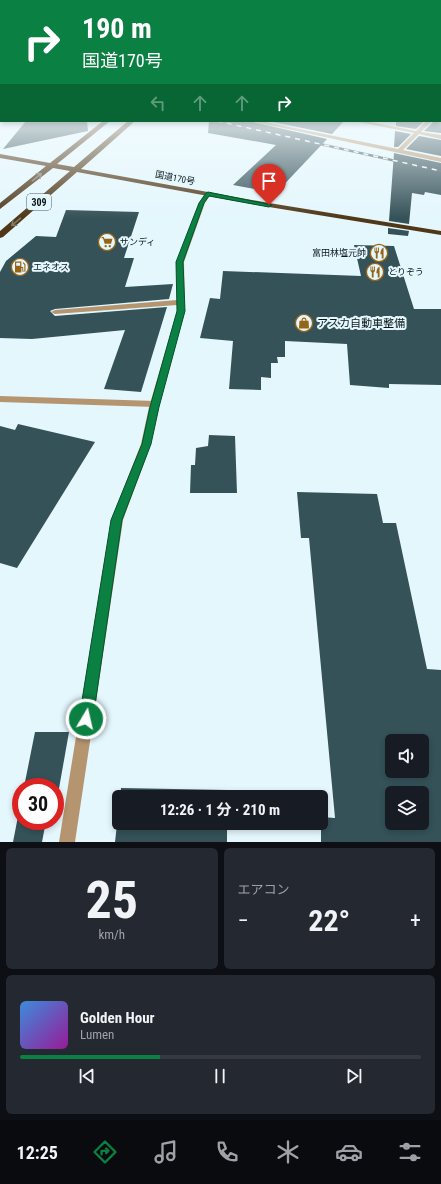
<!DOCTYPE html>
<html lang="ja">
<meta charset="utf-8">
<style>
:root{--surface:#171b24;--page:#242831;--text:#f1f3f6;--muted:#9ea1a6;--line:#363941;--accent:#0b8043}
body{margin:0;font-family:"Roboto Condensed","Noto Sans JP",sans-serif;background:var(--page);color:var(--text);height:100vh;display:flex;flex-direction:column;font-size:15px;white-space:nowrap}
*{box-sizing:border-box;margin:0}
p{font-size:13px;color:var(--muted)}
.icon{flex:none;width:22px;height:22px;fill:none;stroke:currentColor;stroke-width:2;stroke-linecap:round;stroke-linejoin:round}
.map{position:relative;height:842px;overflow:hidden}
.panel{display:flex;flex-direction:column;gap:6px;padding:6px;background:#0d0f14;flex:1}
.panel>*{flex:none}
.guide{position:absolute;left:0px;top:0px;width:441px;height:122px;box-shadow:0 2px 6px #0003;background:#0b8043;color:#fff;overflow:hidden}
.buttons{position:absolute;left:385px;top:734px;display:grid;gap:8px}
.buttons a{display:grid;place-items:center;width:44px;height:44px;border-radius:6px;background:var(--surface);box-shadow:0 2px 6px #0003;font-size:20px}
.speed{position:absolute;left:12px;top:778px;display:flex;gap:8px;font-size:20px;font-weight:700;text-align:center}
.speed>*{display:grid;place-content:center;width:52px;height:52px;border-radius:50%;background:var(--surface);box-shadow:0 2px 6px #0003;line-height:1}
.speed .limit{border:6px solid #d22;background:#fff;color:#111}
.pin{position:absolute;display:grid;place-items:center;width:34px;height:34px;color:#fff;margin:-41px -17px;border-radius:50% 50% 50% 0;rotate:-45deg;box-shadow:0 0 4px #0007}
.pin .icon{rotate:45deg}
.me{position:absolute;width:44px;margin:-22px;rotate:9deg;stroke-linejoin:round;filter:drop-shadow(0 0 3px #0008)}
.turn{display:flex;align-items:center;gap:14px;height:84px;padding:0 16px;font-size:18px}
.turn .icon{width:52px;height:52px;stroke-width:2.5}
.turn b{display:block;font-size:28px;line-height:34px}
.lanes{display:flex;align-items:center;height:38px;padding:0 16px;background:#0003;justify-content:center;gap:20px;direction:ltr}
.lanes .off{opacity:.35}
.big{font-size:30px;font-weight:700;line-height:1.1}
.panel .widget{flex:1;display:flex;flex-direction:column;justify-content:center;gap:6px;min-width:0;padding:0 14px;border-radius:6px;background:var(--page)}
.panel .dial{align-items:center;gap:0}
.dial b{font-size:52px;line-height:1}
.song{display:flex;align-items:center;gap:12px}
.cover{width:48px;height:48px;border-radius:6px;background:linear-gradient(135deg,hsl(210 70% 55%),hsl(300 70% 35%))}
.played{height:4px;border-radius:2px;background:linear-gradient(90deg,var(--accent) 35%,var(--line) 35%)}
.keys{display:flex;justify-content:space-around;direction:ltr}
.heat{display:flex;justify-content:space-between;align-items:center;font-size:22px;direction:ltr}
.panel .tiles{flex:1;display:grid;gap:6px;grid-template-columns:1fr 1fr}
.widget:last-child{grid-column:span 2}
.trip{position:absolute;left:112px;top:790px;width:216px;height:40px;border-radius:6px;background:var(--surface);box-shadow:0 2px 6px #0003;font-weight:700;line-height:40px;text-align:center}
.tabs{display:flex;height:64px;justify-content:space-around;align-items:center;background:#090b0e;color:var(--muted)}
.tabs .icon{width:28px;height:28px}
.tabs .active{color:var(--accent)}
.tabs b{font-size:18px;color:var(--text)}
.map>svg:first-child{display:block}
.building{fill:#355259;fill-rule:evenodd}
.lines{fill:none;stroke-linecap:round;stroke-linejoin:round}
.lane{fill:#b5956f;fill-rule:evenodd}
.street{fill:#b5956f;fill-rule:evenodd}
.highway{fill:#4f3717;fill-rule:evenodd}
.rail-casing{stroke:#465357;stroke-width:2.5}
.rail{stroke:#e4f7fd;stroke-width:1.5;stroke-dasharray:5;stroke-linecap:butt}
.oneway{stroke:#837a68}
.route{fill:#0b8043;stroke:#07532c}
.labels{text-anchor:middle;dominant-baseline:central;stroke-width:4;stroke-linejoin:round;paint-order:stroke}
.far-street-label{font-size:9px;fill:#0b171a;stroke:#e4f7fd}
.far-poi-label{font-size:9px;fill:#0b171a;stroke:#e4f7fd;text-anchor:start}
.shield{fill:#e4f7fd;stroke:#4c5a5e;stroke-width:1}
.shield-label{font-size:10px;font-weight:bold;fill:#0b171a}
.poi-label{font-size:11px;fill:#0b171a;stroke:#e4f7fd;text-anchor:start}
</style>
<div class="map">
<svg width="441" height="842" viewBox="0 0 441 842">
<rect width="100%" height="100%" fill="#e4f7fd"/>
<path class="building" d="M26,121H87L88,131L3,149Z
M209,121H249L327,139L276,193L233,185L276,145L208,133Z
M268,121H344L332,134Z
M396,121H424L416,129L396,126Z
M434,121H441V133L424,131Z
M395,131L411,134L398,147H394Z
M419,136L441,140V156L406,149Z
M394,153L441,163V195L425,192L424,195L412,193L409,224L389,221Z
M66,210L139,212L124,258H134L125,287L173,284L169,299L55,309L50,311L55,316L167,307L141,392L104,389L125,330L32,339L0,338V272L6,261L36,236L56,237Z
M388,228L409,231L408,236L388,234Z
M354,245L394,246L414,309H441V385L389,384V388L350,385L347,344L285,341V357H277L278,363H271V378L261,377V390L229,389L233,341L200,338L210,298L220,299L223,271L361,276Z
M18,424L95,442L17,568L0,563V426L15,430Z
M209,435L235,436L237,493H190L191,465H195L196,448L208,446Z
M297,492L377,494L383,523H396L427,669L441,670V842H321V817L335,818L309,538H301ZM392,741H422V771H392ZM392,793H422V823H392Z
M35,732H69L55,811V787H24Z
M121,788L227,790V797H120Z
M21,801V821H46L42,842H13Z
M119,807V823H227V842H115Z"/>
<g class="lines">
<path class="lane" d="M0,396L155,401L160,404L155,407L0,402Z"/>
<path class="street" d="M250,121H260L398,149L414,133L354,121H365L416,131L426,121H432L421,132L441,135V139L419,134L403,150L441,158V162Z
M206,193L211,194L205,203L184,262L185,311L159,407L151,444L123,520L75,842H59L111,520L141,444L149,407L177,311V305L55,314L51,312L55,310L177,300L176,262L199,203Z"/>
<path class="highway" d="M103,121H110L57,164L74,167L128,121H135L81,169L269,203L441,231V235L269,207L77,172L3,237L0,238V231L70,171L53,168L0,209V203L46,166L0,158V154L50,163Z"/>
<defs>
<path id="rail" d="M217,121L441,171"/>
</defs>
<use href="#rail" class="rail-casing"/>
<use href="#rail" class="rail"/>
</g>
<defs><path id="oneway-shaft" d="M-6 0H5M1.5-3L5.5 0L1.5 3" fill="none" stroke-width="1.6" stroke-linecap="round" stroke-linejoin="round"/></defs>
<g class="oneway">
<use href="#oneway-shaft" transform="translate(37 177) rotate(-39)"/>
<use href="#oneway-shaft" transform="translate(16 222) rotate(140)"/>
</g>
<linearGradient id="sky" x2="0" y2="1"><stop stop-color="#7cbee5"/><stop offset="0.46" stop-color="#f3fbfe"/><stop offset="1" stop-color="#f3fbfe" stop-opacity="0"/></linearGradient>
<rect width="441" height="218" fill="url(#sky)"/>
<path class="route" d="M208,192L272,205L269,207L209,196L204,203L183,262L185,311L159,407L151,444L122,520L93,719L91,724L86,726L81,724L79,719L111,520L142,444L150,407L177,311L176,262L199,203L206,193Z"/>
<defs>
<symbol id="supermarket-ring" viewBox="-11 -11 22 22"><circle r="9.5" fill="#e4f7fd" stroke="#966417" stroke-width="1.5"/><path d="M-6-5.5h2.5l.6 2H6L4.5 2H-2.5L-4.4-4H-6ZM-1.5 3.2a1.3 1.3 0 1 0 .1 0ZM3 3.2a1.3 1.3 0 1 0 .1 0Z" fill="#966417"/></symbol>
<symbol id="restaurant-ring" viewBox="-11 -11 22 22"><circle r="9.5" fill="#e4f7fd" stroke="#966417" stroke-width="1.5"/><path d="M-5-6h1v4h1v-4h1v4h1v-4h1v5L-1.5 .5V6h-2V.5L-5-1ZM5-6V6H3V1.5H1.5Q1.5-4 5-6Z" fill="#966417"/></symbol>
<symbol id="fuel-ring" viewBox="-11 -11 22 22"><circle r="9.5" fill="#e4f7fd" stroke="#966417" stroke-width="1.5"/><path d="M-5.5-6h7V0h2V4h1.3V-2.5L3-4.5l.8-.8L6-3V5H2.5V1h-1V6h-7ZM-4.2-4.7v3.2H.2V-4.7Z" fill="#966417"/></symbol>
<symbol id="shop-ring" viewBox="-11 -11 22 22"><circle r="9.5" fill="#e4f7fd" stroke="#966417" stroke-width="1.5"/><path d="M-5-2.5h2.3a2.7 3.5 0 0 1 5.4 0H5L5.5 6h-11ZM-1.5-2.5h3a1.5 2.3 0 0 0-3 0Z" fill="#966417"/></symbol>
</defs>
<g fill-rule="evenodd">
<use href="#supermarket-ring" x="97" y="232" width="20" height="20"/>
<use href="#restaurant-ring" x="369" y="243" width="20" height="20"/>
<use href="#fuel-ring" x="10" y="257" width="20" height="20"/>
<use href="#restaurant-ring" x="365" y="262" width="20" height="20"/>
<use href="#shop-ring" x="294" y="313" width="20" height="20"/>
</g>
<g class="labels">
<g class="far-street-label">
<text transform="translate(175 178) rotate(11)">国道170号</text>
</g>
<g class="far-poi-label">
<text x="120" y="242">サンディ</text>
<text x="366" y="253" text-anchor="end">富田林塩元帥</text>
<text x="33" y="267">エネオス</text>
<text x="388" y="272">とりぞう</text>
</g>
<rect class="shield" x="27" y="194" width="24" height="16" rx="3"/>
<g class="shield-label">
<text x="39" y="202">309</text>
</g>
<g class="poi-label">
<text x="317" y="323">アスカ自動車整備</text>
</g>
</g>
</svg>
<div class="buttons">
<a><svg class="icon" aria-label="sound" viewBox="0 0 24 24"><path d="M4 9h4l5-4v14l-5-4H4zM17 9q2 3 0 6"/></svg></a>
<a><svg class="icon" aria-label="layers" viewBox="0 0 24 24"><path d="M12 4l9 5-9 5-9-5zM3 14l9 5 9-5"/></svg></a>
</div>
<div class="speed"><div class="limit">30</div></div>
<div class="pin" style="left:269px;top:205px;background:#d93025"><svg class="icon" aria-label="arrive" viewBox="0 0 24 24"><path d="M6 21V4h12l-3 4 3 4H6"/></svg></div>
<svg class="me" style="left:86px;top:719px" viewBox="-20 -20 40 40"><circle r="17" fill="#0b8043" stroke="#fff" stroke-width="3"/><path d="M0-11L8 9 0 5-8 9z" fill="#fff"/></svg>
<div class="trip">12:26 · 1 分 · 210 m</div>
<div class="guide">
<div class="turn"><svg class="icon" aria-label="right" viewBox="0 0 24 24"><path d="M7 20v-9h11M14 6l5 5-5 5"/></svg><div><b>190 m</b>国道170号</div></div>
<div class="lanes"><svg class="icon off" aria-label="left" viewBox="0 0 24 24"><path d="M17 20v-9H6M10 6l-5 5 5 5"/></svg><svg class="icon off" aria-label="ahead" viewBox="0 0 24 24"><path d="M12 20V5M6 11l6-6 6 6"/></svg><svg class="icon off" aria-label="ahead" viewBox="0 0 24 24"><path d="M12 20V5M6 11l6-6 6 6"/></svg><svg class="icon" aria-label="right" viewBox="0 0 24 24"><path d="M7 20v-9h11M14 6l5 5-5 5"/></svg></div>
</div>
</div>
<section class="panel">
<div class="tiles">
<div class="widget dial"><b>25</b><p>km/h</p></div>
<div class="widget"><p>エアコン</p>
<div class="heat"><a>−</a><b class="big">22°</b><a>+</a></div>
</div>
<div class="widget">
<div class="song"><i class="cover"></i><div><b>Golden Hour</b><p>Lumen</p></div></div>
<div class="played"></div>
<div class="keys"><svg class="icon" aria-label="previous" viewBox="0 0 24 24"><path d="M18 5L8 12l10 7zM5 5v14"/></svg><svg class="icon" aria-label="pause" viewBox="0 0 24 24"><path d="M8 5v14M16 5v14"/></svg><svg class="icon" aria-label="next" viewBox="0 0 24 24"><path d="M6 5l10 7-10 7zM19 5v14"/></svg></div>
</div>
</div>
</section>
<nav class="tabs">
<b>12:25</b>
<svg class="icon active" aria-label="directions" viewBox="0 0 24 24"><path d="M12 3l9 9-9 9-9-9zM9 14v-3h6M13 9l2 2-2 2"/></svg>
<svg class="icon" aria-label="music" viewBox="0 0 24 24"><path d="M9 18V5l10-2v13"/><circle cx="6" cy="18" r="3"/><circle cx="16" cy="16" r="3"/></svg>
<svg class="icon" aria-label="phone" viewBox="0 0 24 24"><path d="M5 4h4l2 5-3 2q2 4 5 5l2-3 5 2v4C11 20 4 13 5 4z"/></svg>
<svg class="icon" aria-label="climate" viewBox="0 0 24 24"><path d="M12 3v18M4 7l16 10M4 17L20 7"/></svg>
<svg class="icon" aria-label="car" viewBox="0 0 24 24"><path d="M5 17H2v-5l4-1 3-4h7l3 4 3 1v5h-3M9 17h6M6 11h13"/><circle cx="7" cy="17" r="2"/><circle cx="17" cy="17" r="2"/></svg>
<svg class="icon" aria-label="filters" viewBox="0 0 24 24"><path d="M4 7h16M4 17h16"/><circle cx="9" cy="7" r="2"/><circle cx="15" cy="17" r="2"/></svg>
</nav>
